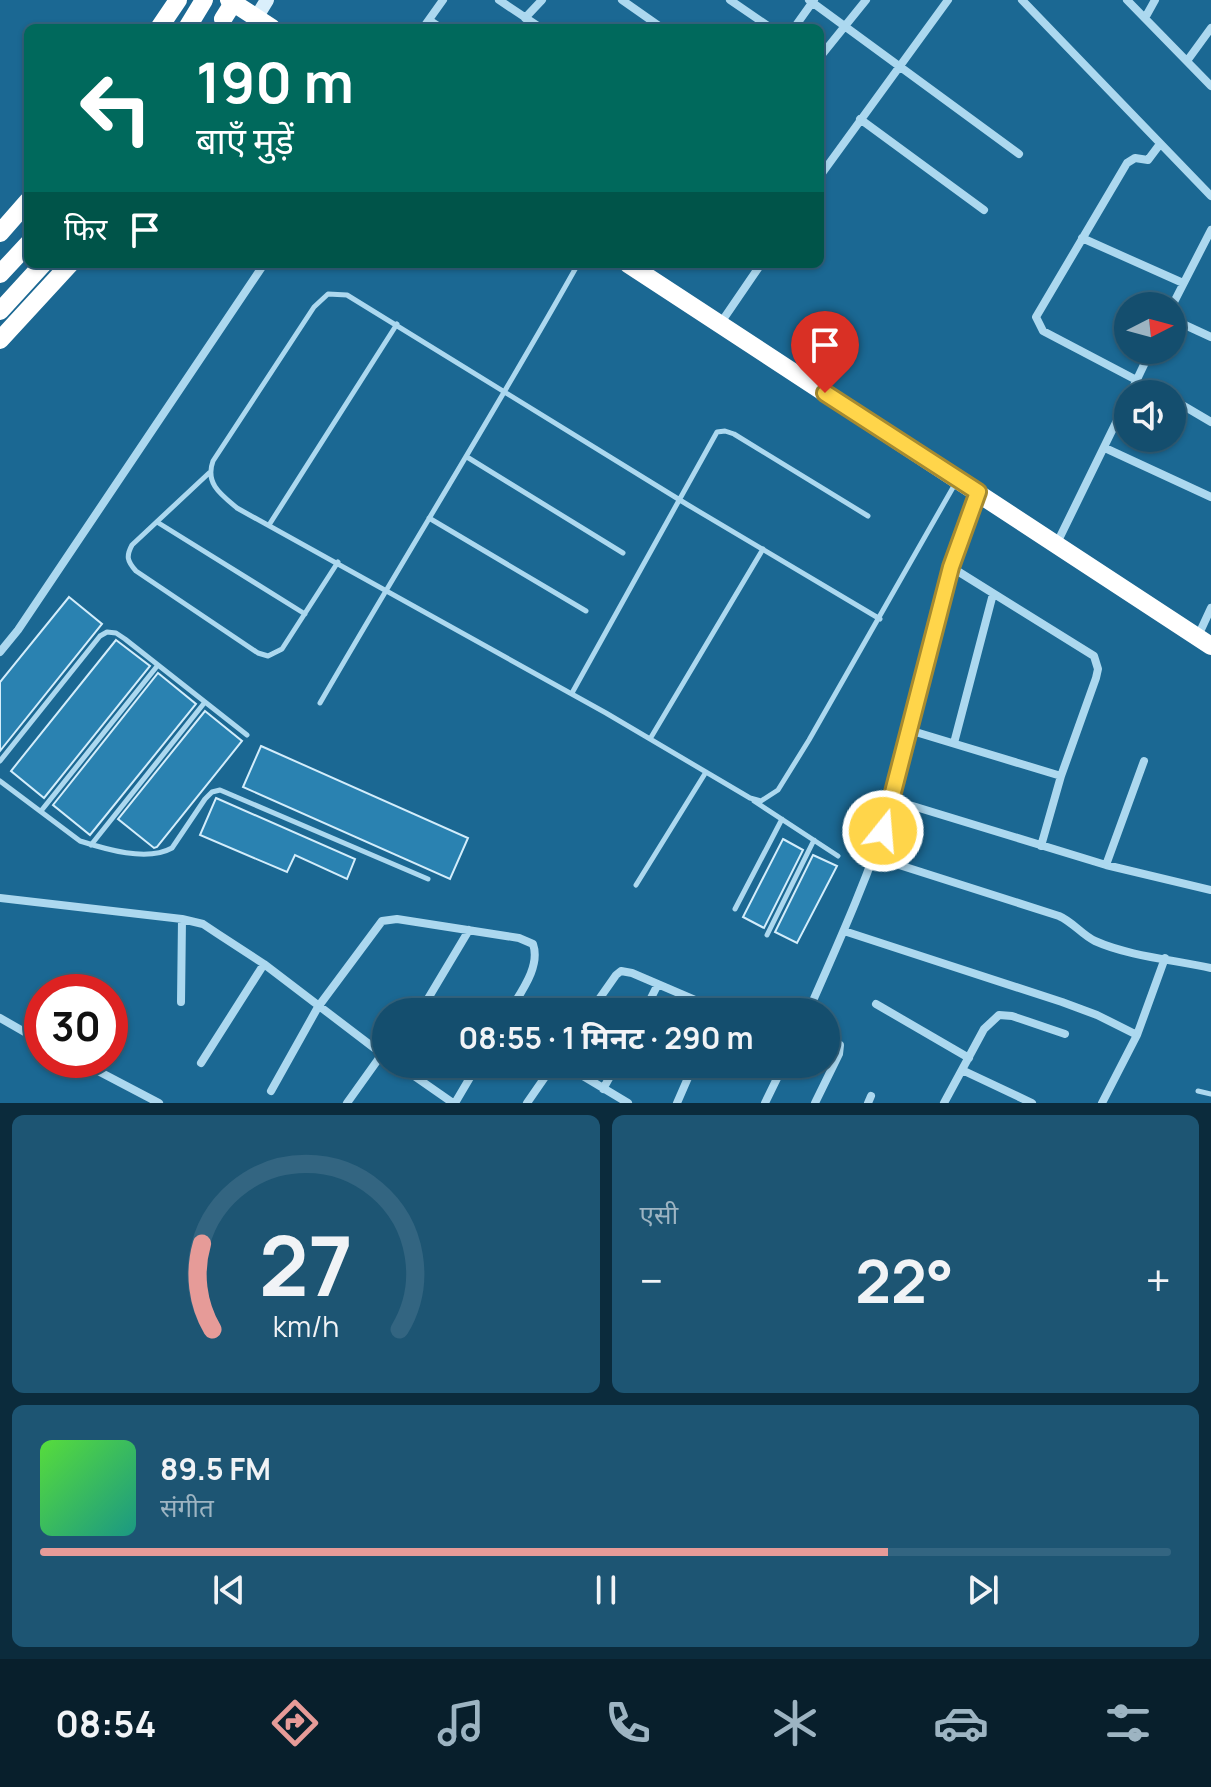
<!DOCTYPE html>
<html lang="hi">
<meta charset="utf-8">
<style>
:root{--surface:#144e6e;--page:#1d5573;--text:#f1f3f6;--muted:#9db4c2;--line:#336581;--accent:#e69b98}
body{margin:0;font-family:Manrope,"Noto Sans Devanagari",sans-serif;background:var(--page);color:var(--text);height:100vh;display:flex;flex-direction:column;font-size:30px;white-space:nowrap}
*{box-sizing:border-box;margin:0}
p{font-size:26px;color:var(--muted)}
.icon{flex:none;width:44px;height:44px;fill:none;stroke:currentColor;stroke-width:2;stroke-linecap:round;stroke-linejoin:round}
.map{position:relative;height:1103px;overflow:hidden}
.panel{display:flex;flex-direction:column;gap:12px;padding:12px;background:#0b2b3c;flex:1}
.panel>*{flex:none}
.top-card{position:absolute;left:24px;top:24px;width:800px;height:244px;border-radius:12px;box-shadow:0 2px 6px #0004,0 0 0 2px var(--line);background:#00695c;color:#fff;overflow:hidden}
.needle{width:52px;rotate:84deg}
.buttons{position:absolute;left:1114px;top:292px;display:grid;gap:16px}
.buttons a{display:grid;place-items:center;width:72px;height:72px;border-radius:50%;background:var(--surface);box-shadow:0 2px 6px #0004,0 0 0 2px var(--line);font-size:40px}
.speed{position:absolute;left:24px;top:974px;display:flex;gap:16px;font-size:40px;font-weight:700;text-align:center}
.speed>*{display:grid;place-content:center;width:104px;height:104px;border-radius:50%;background:var(--surface);box-shadow:0 2px 6px #0004,0 0 0 2px var(--line);line-height:1}
.speed .limit{border:12px solid #d22;background:#fff;color:#111}
.pin{position:absolute;display:grid;place-items:center;width:68px;height:68px;color:#fff;margin:-82px -34px;border-radius:50% 50% 50% 0;rotate:-45deg;box-shadow:0 0 8px #0007}
.pin .icon{rotate:45deg}
.me{position:absolute;width:88px;margin:-44px;rotate:17deg;stroke-linejoin:round;filter:drop-shadow(0 0 6px #0008)}
.turn{display:flex;align-items:center;gap:28px;height:168px;padding:0 40px;font-size:36px}
.turn .icon{width:104px;height:104px;stroke-width:2.5}
.turn b{display:block;font-size:56px;line-height:68px}
.then{display:flex;align-items:center;height:76px;padding:0 40px;background:#0003;gap:16px;font-size:30px}
.big{font-size:60px;font-weight:700;line-height:1.1}
.panel .tile{flex:1;display:flex;flex-direction:column;justify-content:center;gap:12px;min-width:0;padding:0 28px;border-radius:12px;background:var(--page)}
.panel .dial{align-items:center;gap:0}
.dial svg{height:208px;overflow:visible;fill:none;stroke:var(--line);stroke-width:7;stroke-linecap:round;text-anchor:middle}
.dial text{fill:var(--text);stroke:none}
.song{display:flex;align-items:center;gap:24px}
.cover{width:96px;height:96px;border-radius:12px;background:linear-gradient(135deg,hsl(110 70% 55%),hsl(170 70% 35%))}
.played{height:8px;border-radius:4px;background:linear-gradient(90deg,var(--accent) 75%,var(--line) 75%)}
.keys{display:flex;justify-content:space-around;direction:ltr}
.heat{display:flex;justify-content:space-between;align-items:center;font-size:44px;direction:ltr}
.panel .tiles{flex:1;display:grid;gap:12px;grid-template-columns:1fr 1fr}
.tile:last-child{grid-column:span 2}
.trip{position:absolute;left:372px;top:998px;width:468px;height:80px;border-radius:40px;background:var(--surface);box-shadow:0 2px 6px #0004,0 0 0 2px var(--line);font-weight:700;line-height:80px;text-align:center}
.menu{display:flex;height:128px;justify-content:space-around;align-items:center;background:#081f2c;color:var(--muted)}
.menu .icon{width:56px;height:56px}
.menu .current{color:var(--accent)}
.menu b{font-size:36px;color:var(--text)}
.map>svg:first-child{display:block}
.building{fill:#2a82b1;stroke:#d3edfb;stroke-width:2}
.lines{fill:none;stroke-linecap:round;stroke-linejoin:round}
.lane{stroke:#acd8ef;stroke-width:5}
.street{stroke:#acd8ef;stroke-width:8}
.secondary{stroke:#daeffb;stroke-width:14}
.highway{stroke:#fff;stroke-width:18}
.highway-bridge{stroke:#fff;stroke-width:18}
.route-casing{stroke:#a68a30;stroke-width:20}
.route{stroke:#ffd54a;stroke-width:14}
</style>
<div class="map">
<svg width="1211" height="1103" viewBox="0 0 1211 1103">
<rect width="100%" height="100%" fill="#1b6893"/>
<path class="building" d="M69,597L102,624L0,751V682Z
M116,640L150,666L44,798L11,771Z
M158,673L196,704L90,835L53,805Z
M205,711L242,741L157,847L154,848L118,819Z
M261,746L468,838L450,879L243,787Z
M216,798L355,859L347,879L295,855L287,872L200,835Z
M783,839L803,850L764,928L743,917Z
M813,855L837,866L797,943L775,932Z"/>
<g class="lines">
<path class="lane" d="M467,457L623,553
M209,473L132,545C126,556 127,561 136,571L258,653L268,656L282,649L338,562
M429,518L586,611
M157,522L305,614
M269,525L397,324
M880,619L688,505L347,295L328,294L314,307L213,461C205,483 220,494 237,508L606,713L750,798L761,801L778,790L809,740L955,484
M572,693L717,432L725,431L734,434L868,516
M320,703C405,556 495,412 578,264
M650,739L763,549
M0,761L100,636L107,632L116,633L125,639L247,735
M0,781L80,841C105,849 147,862 172,848L205,799L212,792L220,790L428,879
M754,801L838,856
M41,811L158,665
M91,845L205,702
M636,885L706,772
M735,909L782,819
M767,935L814,840
M1198,1091L1211,1094"/>
<path class="street" d="M499,0L541,28
M622,0L662,28
M730,0L771,28
M809,0L1019,154
M1022,0L1211,196
M1127,0L1211,86
M525,18L542,0
M1145,18L1155,0
M429,20L441,28
M423,28L443,0
M794,28L814,0
M820,57L866,0
M1187,61L1211,28
M860,119L984,210
M1160,144L1148,160L1135,158L1127,163L1036,317L1043,331L1163,394
M820,176L948,0
M1082,238L1183,283
M1172,306L1211,230
M1172,319L1211,337
M720,324L761,264
M1130,394L1151,350
M1172,399L1211,422
M1105,448L1211,497
M1057,543L1128,398
M951,567L1094,656L1098,669L1096,678L1061,776L1041,846
M1198,636L1211,608
M0,652L18,630L264,264
M909,730L1061,776
M954,743L993,594
M893,800L1106,865L1211,890
M874,857L1059,916C1073,922 1082,935 1095,941C1128,956 1175,960 1211,968
M1106,865L1144,761
M0,898L182,919L203,924L218,934L264,964L386,1057
M844,931L1062,1002L1097,1015L1137,1035
M181,1002L182,919
M876,1004L969,1058
M420,1012L469,930
M590,1012L616,975L621,971L632,973L723,1012
M644,1012L658,984
M808,1012C839,942 870,873 893,800L951,567L978,493
M0,1018L42,1042
M77,1060L159,1103
M201,1063L264,964
M397,1064L453,1103
M563,1064L628,1103
M962,1070L1032,1103
M603,1089L617,1064
M271,1091L318,1007L382,921L397,919L519,938L533,944C541,967 520,993 509,1012
M347,1103L382,1054
M455,1103L478,1064
M527,1103L554,1064
M677,1103L694,1064
M765,1103L784,1064
M815,1103L839,1054L840,1045L826,1034
M868,1103L871,1096
M944,1103L984,1029L999,1015L1012,1016L1065,1034
M1102,1103L1137,1035L1165,958"/>
<path class="secondary" d="M256,18L267,0"/>
<path class="highway" d="M229,0L272,28
M159,28L178,0
M187,28L204,0
M0,233L28,201
M628,264L1211,646
M0,274L28,244
M0,311L43,264
M0,340L70,264"/>
<path class="highway-bridge" d="M223,19L235,0"/>
</g>
<g class="lines">
<defs>
<path id="route" d="M825,393L978,492L951,567L883,831"/>
</defs>
<use href="#route" class="route-casing"/>
<use href="#route" class="route"/>
</g>
</svg>
<div class="buttons">
<a><svg class="needle" viewBox="-14 -14 28 28"><path d="M0-13l5 13h-10z" fill="#e53935"/><path d="M0 13l5-13h-10z" fill="#9db4c2"/></svg></a>
<a><svg class="icon" aria-label="sound" viewBox="0 0 24 24"><path d="M4 9h4l5-4v14l-5-4H4zM17 9q2 3 0 6"/></svg></a>
</div>
<div class="speed"><div class="limit">30</div></div>
<div class="pin" style="left:825px;top:393px;background:#d93025"><svg class="icon" aria-label="arrive" viewBox="0 0 24 24"><path d="M6 21V4h12l-3 4 3 4H6"/></svg></div>
<svg class="me" style="left:883px;top:831px" viewBox="-20 -20 40 40"><circle r="17" fill="#ffd54a" stroke="#fff" stroke-width="3"/><path d="M0-11L8 9 0 5-8 9z" fill="#fff"/></svg>
<div class="trip">08:55 · 1 मिनट · 290 m</div>
<div class="top-card">
<div class="turn"><svg class="icon" aria-label="left" viewBox="0 0 24 24"><path d="M17 20v-9H6M10 6l-5 5 5 5"/></svg><div><b>190 m</b>बाएँ मुड़ें</div></div>
<div class="then">फिर<svg class="icon" aria-label="arrive" viewBox="0 0 24 24"><path d="M6 21V4h12l-3 4 3 4H6"/></svg></div>
</div>
</div>
<section class="panel">
<div class="tiles">
<div class="tile dial"><svg viewBox="0 0 100 80">
<path d="M14 69A42 42 0 1 1 86 69"/>
<path d="M14 69A42 42 0 0 1 10 36" stroke="#e69b98"/>
<text x="50" y="56" font-size="32" font-weight="700">27</text>
<text x="50" y="72" font-size="11">km/h</text>
</svg></div>
<div class="tile"><p>एसी</p>
<div class="heat"><a>−</a><b class="big">22°</b><a>+</a></div>
</div>
<div class="tile">
<div class="song"><i class="cover"></i><div><b>89.5 FM</b><p>संगीत</p></div></div>
<div class="played"></div>
<div class="keys"><svg class="icon" aria-label="previous" viewBox="0 0 24 24"><path d="M18 5L8 12l10 7zM5 5v14"/></svg><svg class="icon" aria-label="pause" viewBox="0 0 24 24"><path d="M8 5v14M16 5v14"/></svg><svg class="icon" aria-label="next" viewBox="0 0 24 24"><path d="M6 5l10 7-10 7zM19 5v14"/></svg></div>
</div>
</div>
</section>
<nav class="menu">
<b>08:54</b>
<svg class="icon current" aria-label="directions" viewBox="0 0 24 24"><path d="M12 3l9 9-9 9-9-9zM9 14v-3h6M13 9l2 2-2 2"/></svg>
<svg class="icon" aria-label="music" viewBox="0 0 24 24"><path d="M9 18V5l10-2v13"/><circle cx="6" cy="18" r="3"/><circle cx="16" cy="16" r="3"/></svg>
<svg class="icon" aria-label="phone" viewBox="0 0 24 24"><path d="M5 4h4l2 5-3 2q2 4 5 5l2-3 5 2v4C11 20 4 13 5 4z"/></svg>
<svg class="icon" aria-label="climate" viewBox="0 0 24 24"><path d="M12 3v18M4 7l16 10M4 17L20 7"/></svg>
<svg class="icon" aria-label="car" viewBox="0 0 24 24"><path d="M5 17H2v-5l4-1 3-4h7l3 4 3 1v5h-3M9 17h6M6 11h13"/><circle cx="7" cy="17" r="2"/><circle cx="17" cy="17" r="2"/></svg>
<svg class="icon" aria-label="filters" viewBox="0 0 24 24"><path d="M4 7h16M4 17h16"/><circle cx="9" cy="7" r="2"/><circle cx="15" cy="17" r="2"/></svg>
</nav>
